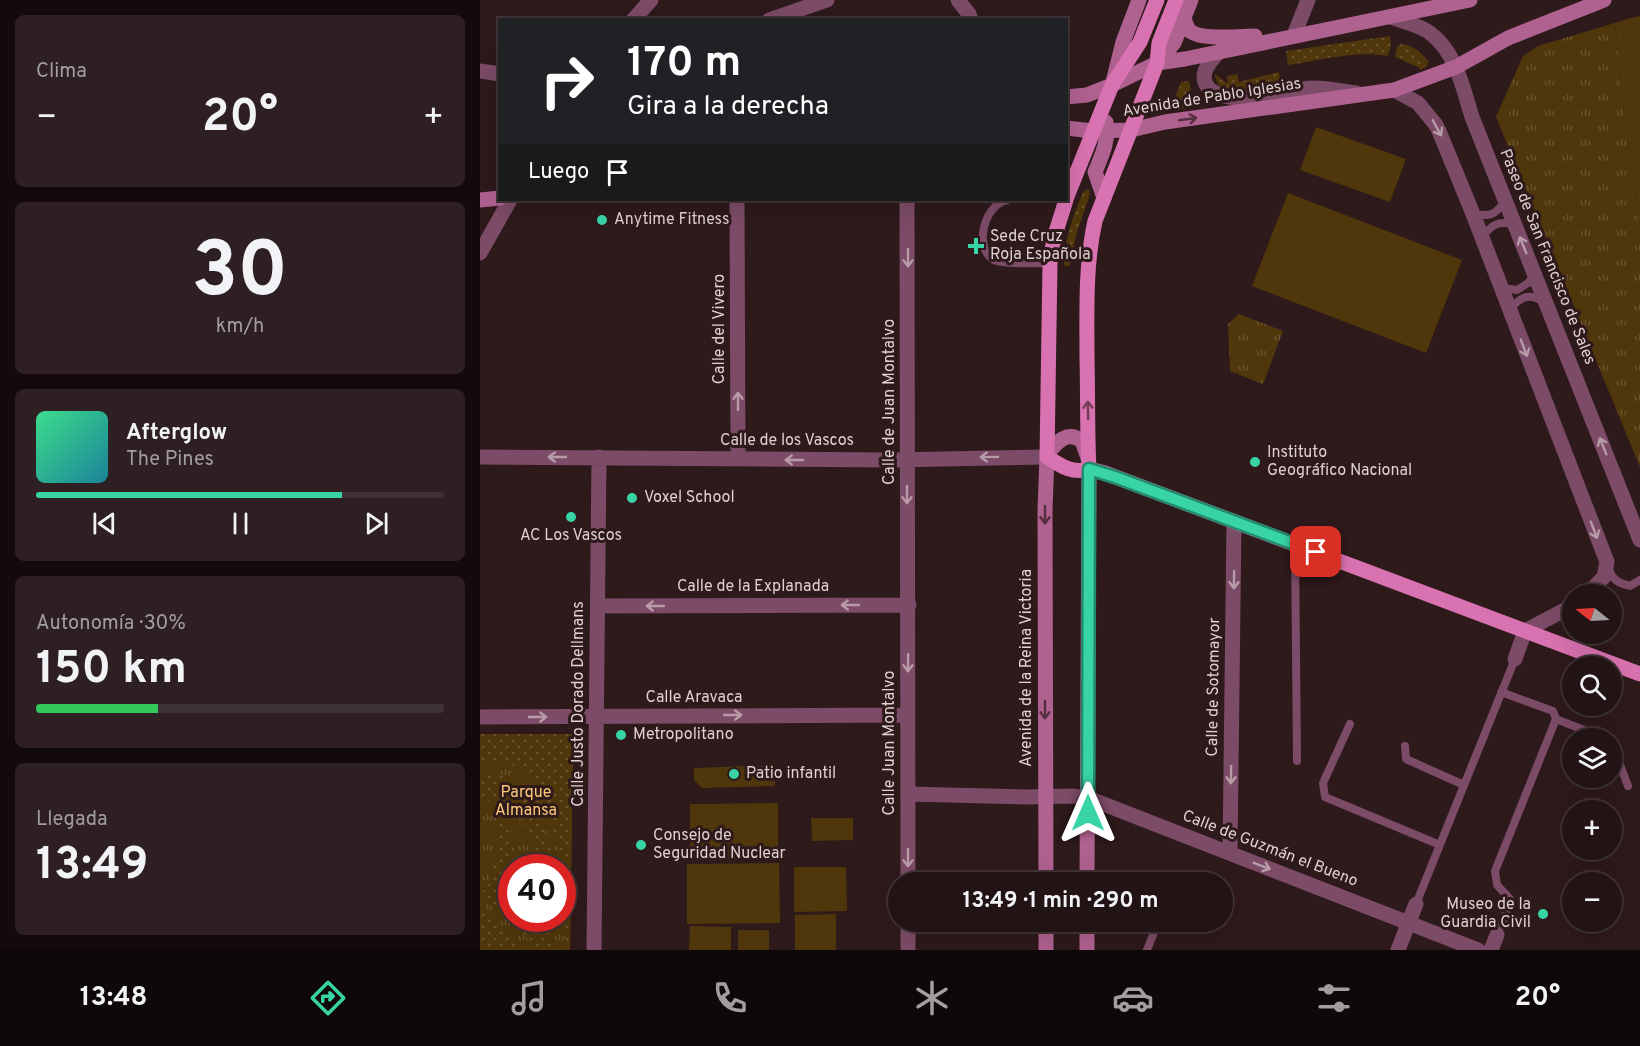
<!DOCTYPE html>
<html lang="es">
<meta charset="utf-8">
<style>
:root{--surface:#221314;--page:#2e2022;--text:#f1f3f6;--muted:#a29ea0;--line:#3f3234;--accent:#38d4a6}
body{margin:0;font-family:Overpass,sans-serif;background:var(--page);color:var(--text);height:100vh;display:flex;flex-direction:column;font-size:22px;white-space:nowrap}
*{box-sizing:border-box;margin:0}
p{font-size:20px;color:var(--muted)}
.icon{flex:none;width:33px;height:33px;fill:none;stroke:currentColor;stroke-width:2;stroke-linecap:round;stroke-linejoin:round}
.map{position:relative;flex:1;overflow:hidden}
.side{display:flex;flex-direction:column;gap:15px;padding:15px;background:#130a0b;width:480px}
.side>*{flex:none}
.top-card{position:absolute;left:18px;top:18px;width:570px;height:183px;border-radius:0px;box-shadow:0 6px 24px #0002,0 0 0 2px var(--line);background:#202124;color:#fff;overflow:hidden}
.needle{width:39px;rotate:288deg}
.tools{position:absolute;left:1082px;top:584px;display:grid;gap:12px}
.tools a{display:grid;place-items:center;width:60px;height:60px;border-radius:50%;background:var(--surface);box-shadow:0 6px 24px #0002,0 0 0 2px var(--line);font-size:30px}
.speed{position:absolute;left:18px;top:854px;display:flex;gap:12px;font-size:30px;font-weight:700;text-align:center}
.speed>*{display:grid;place-content:center;width:78px;height:78px;border-radius:50%;background:var(--surface);box-shadow:0 6px 24px #0002,0 0 0 2px var(--line);line-height:1}
.speed .limit{border:9px solid #d22;background:#fff;color:#111}
.pin{position:absolute;display:grid;place-items:center;width:51px;height:51px;color:#fff;margin:-26px;border-radius:12px;box-shadow:0 3px 9px #0006}
.me{position:absolute;width:66px;margin:-33px;rotate:0deg;stroke-linejoin:round;filter:drop-shadow(0 0 4px #0008)}
.turn{display:flex;align-items:center;gap:21px;height:126px;padding:0 30px;font-size:27px}
.turn .icon{width:78px;height:78px;stroke-width:2.5}
.turn b{display:block;font-size:42px;line-height:51px}
.then{display:flex;align-items:center;height:57px;padding:0 30px;background:#0003;gap:12px;font-size:22px}
.big{font-size:45px;font-weight:700;line-height:1.1}
.side .card{flex:1;display:flex;flex-direction:column;justify-content:center;gap:9px;min-width:0;padding:0 21px;border-radius:9px;background:var(--page)}
.side .dial{align-items:center;gap:0}
.dial b{font-size:78px;line-height:1}
.song{display:flex;align-items:center;gap:18px}
.cover{width:72px;height:72px;border-radius:9px;background:linear-gradient(135deg,hsl(150 70% 55%),hsl(190 70% 35%))}
.played{height:6px;border-radius:3px;background:linear-gradient(90deg,var(--accent) 75%,var(--line) 75%)}
.keys{display:flex;justify-content:space-around;direction:ltr}
.heat{display:flex;justify-content:space-between;align-items:center;font-size:33px;direction:ltr}
.charge{height:9px;border-radius:4px;background:linear-gradient(90deg,#34c759 30%,var(--line) 0)}
.trip{position:absolute;left:408px;top:872px;width:345px;height:60px;border-radius:30px;background:var(--surface);box-shadow:0 6px 24px #0002,0 0 0 2px var(--line);font-weight:700;line-height:60px;text-align:center}
.dock{display:flex;height:96px;justify-content:space-around;align-items:center;background:#0e0808;color:var(--muted)}
.dock .icon{width:42px;height:42px}
.dock .on{color:var(--accent)}
.dock b{font-size:27px;color:var(--text)}
main{display:flex;flex:1;min-height:0}
.map>svg:first-child{display:block}
.grass{fill:#50370b}
.park{fill:url(#park-tufts);fill-rule:evenodd}
.garden{fill:url(#garden-dots)}
.lines{fill:none;stroke-linecap:round;stroke-linejoin:round}
.lane{stroke:#7c4b67;stroke-width:8}
.street{stroke:#7c4b67;stroke-width:15}
.secondary{stroke:#af6190;stroke-width:15}
.primary{stroke:#d872b0;stroke-width:15}
.oneway{stroke:#552f3e}
.oneway2{stroke:#b79ba7}
.oneway3{stroke:#723d57}
.route-casing{stroke:#248a6c;stroke-width:15}
.route{stroke:#38d4a6;stroke-width:10}
.poi-dot{fill:#38d4a6;stroke:#2e191b;stroke-width:2}
.labels{text-anchor:middle;dominant-baseline:central;stroke-width:6;stroke-linejoin:round;paint-order:stroke}
.street-label{font-size:16px;fill:#dfd0d1;stroke:#2e191b}
.poi-label{font-size:16px;fill:#dfd0d1;stroke:#2e191b;text-anchor:start}
.park-label{font-size:16px;fill:#fec97b;stroke:#2e191b}
</style>
<main>
<section class="side">
<div class="card"><p>Clima</p>
<div class="heat"><a>−</a><b class="big">20°</b><a>+</a></div>
</div>
<div class="card dial"><b>30</b><p>km/h</p></div>
<div class="card">
<div class="song"><i class="cover"></i><div><b>Afterglow</b><p>The Pines</p></div></div>
<div class="played"></div>
<div class="keys"><svg class="icon" aria-label="previous" viewBox="0 0 24 24"><path d="M18 5L8 12l10 7zM5 5v14"/></svg><svg class="icon" aria-label="pause" viewBox="0 0 24 24"><path d="M8 5v14M16 5v14"/></svg><svg class="icon" aria-label="next" viewBox="0 0 24 24"><path d="M6 5l10 7-10 7zM19 5v14"/></svg></div>
</div>
<div class="card"><p>Autonomía · 30%</p><b class="big">150 km</b><div class="charge"></div></div>
<div class="card"><p>Llegada</p><b class="big">13:49</b></div>
</section>
<div class="map">
<svg width="1160" height="950" viewBox="0 0 1160 950">
<defs>
<pattern id="park-tufts" width="24" height="20" patternUnits="userSpaceOnUse" patternTransform="scale(1.5)"><rect width="24" height="20" fill="#50370b"/><path d="M3 7l-1-3M5 7V3M7 7l1-3M15 17l-1-3M17 17v-4M19 17l1-3" fill="none" stroke="#69532e"/></pattern>
<pattern id="garden-dots" width="8" height="8" patternUnits="userSpaceOnUse" patternTransform="scale(1.5)"><rect width="8" height="8" fill="#50370b"/><path d="M2 2h.1M6 6h.1" fill="none" stroke="#69532e" stroke-width="1.8" stroke-linecap="round"/></pattern>
</defs>
<rect width="100%" height="100%" fill="#2e191b"/>
<path class="grass" d="M1160,16V224L1144,110L1135,23L1151,18Z
M836,127L926,159L910,202L820,170Z
M808,193L982,260L946,353L772,286Z
M294,765L295,786L222,788L214,780V768Z
M298,803V859L210,860V804Z
M331,818H373V840L332,841Z
M299,863L300,923L207,924V864Z
M314,867H366L367,911L314,912Z
M356,914V950H315V915Z
M210,926L251,927V950H209Z
M258,930H289V950H258Z"/>
<path class="park" d="M1135,23L1144,110L1160,224V467L1016,117L1043,56L1058,46Z
M759,314L803,331L783,384L750,371L748,324Z
M0,734H91L93,736L90,950H0ZM32,867H82V918H32Z"/>
<path class="garden" d="M910,36L911,45L908,56C875,50 841,60 808,65L806,51Z
M921,44C934,45 941,53 949,62L946,67L940,70L938,67L915,57L917,46Z
M799,72L801,86C786,88 747,98 738,84C736,81 736,77 735,74L748,84L747,76L757,74L759,82Z
M709,81L711,92L722,106L690,110L701,82Z
M607,189L609,190L610,194L596,235L590,265L586,267L584,264C584,239 594,214 603,192Z
M0,734H89L93,736L90,950L82,930L79,918H82V867H78L79,847L54,782C41,760 23,764 0,764Z
M0,774L26,775L37,779L21,783L16,791L17,797L0,804Z
M50,796L71,848L69,867H62L37,803Z
M20,808L43,867H32L31,898L19,910L2,892C19,865 21,843 12,812Z
M0,902L12,913L14,924L42,950H0Z
M53,918H63L76,950H60L40,931L53,919Z"/>
<g class="lines">
<path class="lane" d="M527,200C504,205 493,248 514,260C525,265 557,263 570,263
M993,214C1011,217 1014,215 1025,202
M1002,236C1014,224 1017,221 1034,224
M1021,288L1037,290L1048,283L1055,275
M1030,309C1040,298 1048,292 1062,301
M815,544L817,761
M1129,569C1133,581 1139,583 1150,586L1160,580
M1021,692L1073,711L1076,719
M870,724L843,783L845,797L960,845
M1131,741L1148,786
M925,746L926,759L984,785
M607,881L626,882
M936,904L1035,659
M1017,935L1031,900L1017,885L1015,871L1076,719L1124,738
M667,950L673,935"/>
<path class="street" d="M478,0L489,14L491,20
M911,17C923,22 940,25 950,33C976,52 983,88 992,117L1160,540
M153,20L171,0
M289,20L347,0
M814,35L828,0
M741,50C732,59 718,73 727,86C746,111 807,88 834,88C848,88 862,91 876,93
M0,71L20,74
M914,90L938,103L956,125L959,131L993,214L1127,562L1124,577L1107,594
M257,200L258,459
M427,200L428,882
M0,253L30,200
M0,457L413,460L567,457
M118,606L429,605
M1035,659L1045,631L1092,606
M0,717L428,715
M428,794L547,797L592,796L608,798L998,950
M750,853L754,521
M114,950L119,457
M428,950V921
M918,950L936,904
M1011,950L1017,935"/>
<path class="secondary" d="M704,17C705,21 706,26 709,30C719,41 760,36 775,36
M677,63L694,43L711,0
M633,82L643,42L659,0
M586,97L607,95L632,85L677,63L705,59L990,0
M586,128L613,131L651,130L685,122L914,90L976,67L1028,38L1124,0
M624,198L615,172C622,155 629,141 626,122
M0,200L20,198
M567,454C577,442 587,430 602,441L608,458
M566,882L565,509L567,457
M607,882L609,469
M566,950V921
M607,950V921"/>
<path class="primary" d="M586,199L632,85L660,42L677,0
M586,200L574,238L570,263L567,457C581,466 592,474 609,469
M609,469L625,473L1160,674
M609,469C607,432 608,395 607,359C607,313 605,266 615,221L677,63L679,43L696,0"/>
</g>
<defs><path id="oneway-shaft" d="M-6 0H5M1.5-3L5.5 0L1.5 3" fill="none" stroke-width="1.6" stroke-linecap="round" stroke-linejoin="round" transform="scale(1.5)"/></defs>
<g class="oneway">
<use href="#oneway-shaft" transform="translate(708 119) rotate(-8)"/>
<use href="#oneway-shaft" transform="translate(565 515) rotate(90)"/>
<use href="#oneway-shaft" transform="translate(565 710) rotate(90)"/>
</g>
<g class="oneway2">
<use href="#oneway-shaft" transform="translate(957 128) rotate(61)"/>
<use href="#oneway-shaft" transform="translate(1043 245) rotate(-112)"/>
<use href="#oneway-shaft" transform="translate(428 258) rotate(90)"/>
<use href="#oneway-shaft" transform="translate(1044 348) rotate(69)"/>
<use href="#oneway-shaft" transform="translate(258 401) rotate(-90)"/>
<use href="#oneway-shaft" transform="translate(1123 446) rotate(-112)"/>
<use href="#oneway-shaft" transform="translate(77 457) rotate(-180)"/>
<use href="#oneway-shaft" transform="translate(509 457) rotate(179)"/>
<use href="#oneway-shaft" transform="translate(314 460) rotate(-180)"/>
<use href="#oneway-shaft" transform="translate(427 495) rotate(90)"/>
<use href="#oneway-shaft" transform="translate(1114 530) rotate(69)"/>
<use href="#oneway-shaft" transform="translate(754 580) rotate(91)"/>
<use href="#oneway-shaft" transform="translate(370 605) rotate(180)"/>
<use href="#oneway-shaft" transform="translate(175 606) rotate(180)"/>
<use href="#oneway-shaft" transform="translate(428 663) rotate(91)"/>
<use href="#oneway-shaft" transform="translate(253 715)"/>
<use href="#oneway-shaft" transform="translate(58 717)"/>
<use href="#oneway-shaft" transform="translate(751 775) rotate(91)"/>
<use href="#oneway-shaft" transform="translate(428 858) rotate(90)"/>
<use href="#oneway-shaft" transform="translate(782 866) rotate(21)"/>
</g>
<use class="oneway3" href="#oneway-shaft" transform="translate(608 410) rotate(-91)"/>
<g class="lines">
<defs>
<path id="route" d="M608,813L609,469L635,477L836,552"/>
</defs>
<use href="#route" class="route-casing"/>
<use href="#route" class="route"/>
</g>
<g class="poi-dot">
<circle cx="122" cy="220" r="6"/>
<path d="M493 237h6v6h6v6h-6v6h-6v-6h-6v-6h6z"/>
<circle cx="775" cy="462" r="6"/>
<circle cx="152" cy="498" r="6"/>
<circle cx="91" cy="517" r="6"/>
<circle cx="141" cy="735" r="6"/>
<circle cx="254" cy="774" r="6"/>
<circle cx="161" cy="845" r="6"/>
<circle cx="1063" cy="914" r="6"/>
</g>
<g class="labels">
<g class="street-label">
<text transform="translate(732 98) rotate(-9)">Avenida de Pablo Iglesias</text>
<text transform="translate(1067 257) rotate(68)">Paseo de San Francisco de Sales</text>
<text transform="translate(240 329) rotate(-90)">Calle del Vivero</text>
<text transform="translate(410 402) rotate(-90)">Calle de Juan Montalvo</text>
<text x="307" y="441">Calle de los Vascos</text>
<text x="273" y="587">Calle de la Explanada</text>
<text transform="translate(547 668) rotate(-90)">Avenida de la Reina Victoria</text>
<text transform="translate(734 687) rotate(-89)">Calle de Sotomayor</text>
<text x="214" y="698">Calle Aravaca</text>
<text transform="translate(99 704) rotate(-90)">Calle Justo Dorado Dellmans</text>
<text transform="translate(410 743) rotate(-90)">Calle Juan Montalvo</text>
<text transform="translate(790 849) rotate(21)">Calle de Guzmán el Bueno</text>
</g>
<g class="poi-label">
<text x="134" y="220">Anytime Fitness</text>
<text x="510" y="237">Sede Cruz<tspan x="510" dy="18">Roja Española</tspan></text>
<text x="787" y="453">Instituto<tspan x="787" dy="18">Geográfico Nacional</tspan></text>
<text x="164" y="498">Voxel School</text>
<text x="91" y="536" text-anchor="middle">AC Los Vascos</text>
<text x="153" y="735">Metropolitano</text>
<text x="266" y="774">Patio infantil</text>
<text x="173" y="836">Consejo de<tspan x="173" dy="18">Seguridad Nuclear</tspan></text>
<text x="1051" y="905" text-anchor="end">Museo de la<tspan x="1051" dy="18">Guardia Civil</tspan></text>
</g>
<g class="park-label">
<text x="46" y="793">Parque<tspan x="46" dy="18">Almansa</tspan></text>
</g>
</g>
</svg>
<div class="tools">
<a><svg class="needle" viewBox="-14 -14 28 28"><path d="M0-13l5 13h-10z" fill="#e53935"/><path d="M0 13l5-13h-10z" fill="#a29ea0"/></svg></a>
<a><svg class="icon" aria-label="search" viewBox="0 0 24 24"><circle cx="10" cy="10" r="6"/><path d="M15 15l6 6"/></svg></a>
<a><svg class="icon" aria-label="layers" viewBox="0 0 24 24"><path d="M12 4l9 5-9 5-9-5zM3 14l9 5 9-5"/></svg></a>
<a>+</a>
<a>−</a>
</div>
<div class="speed"><div class="limit">40</div></div>
<div class="pin" style="left:836px;top:552px;background:#d93025"><svg class="icon" aria-label="arrive" viewBox="0 0 24 24"><path d="M6 21V4h12l-3 4 3 4H6"/></svg></div>
<svg class="me" style="left:608px;top:813px" viewBox="-20 -20 40 40"><path d="M0-17L14 15 0 8-14 15z" fill="#38d4a6" stroke="#fff" stroke-width="4"/></svg>
<div class="trip">13:49 · 1 min · 290 m</div>
<div class="top-card">
<div class="turn"><svg class="icon" aria-label="right" viewBox="0 0 24 24"><path d="M7 20v-9h11M14 6l5 5-5 5"/></svg><div><b>170 m</b>Gira a la derecha</div></div>
<div class="then">Luego<svg class="icon" aria-label="arrive" viewBox="0 0 24 24"><path d="M6 21V4h12l-3 4 3 4H6"/></svg></div>
</div>
</div>
</main>
<nav class="dock">
<b>13:48</b>
<svg class="icon on" aria-label="directions" viewBox="0 0 24 24"><path d="M12 3l9 9-9 9-9-9zM9 14v-3h6M13 9l2 2-2 2"/></svg>
<svg class="icon" aria-label="music" viewBox="0 0 24 24"><path d="M9 18V5l10-2v13"/><circle cx="6" cy="18" r="3"/><circle cx="16" cy="16" r="3"/></svg>
<svg class="icon" aria-label="phone" viewBox="0 0 24 24"><path d="M5 4h4l2 5-3 2q2 4 5 5l2-3 5 2v4C11 20 4 13 5 4z"/></svg>
<svg class="icon" aria-label="climate" viewBox="0 0 24 24"><path d="M12 3v18M4 7l16 10M4 17L20 7"/></svg>
<svg class="icon" aria-label="car" viewBox="0 0 24 24"><path d="M5 17H2v-5l4-1 3-4h7l3 4 3 1v5h-3M9 17h6M6 11h13"/><circle cx="7" cy="17" r="2"/><circle cx="17" cy="17" r="2"/></svg>
<svg class="icon" aria-label="filters" viewBox="0 0 24 24"><path d="M4 7h16M4 17h16"/><circle cx="9" cy="7" r="2"/><circle cx="15" cy="17" r="2"/></svg>
<b>20°</b>
</nav>
